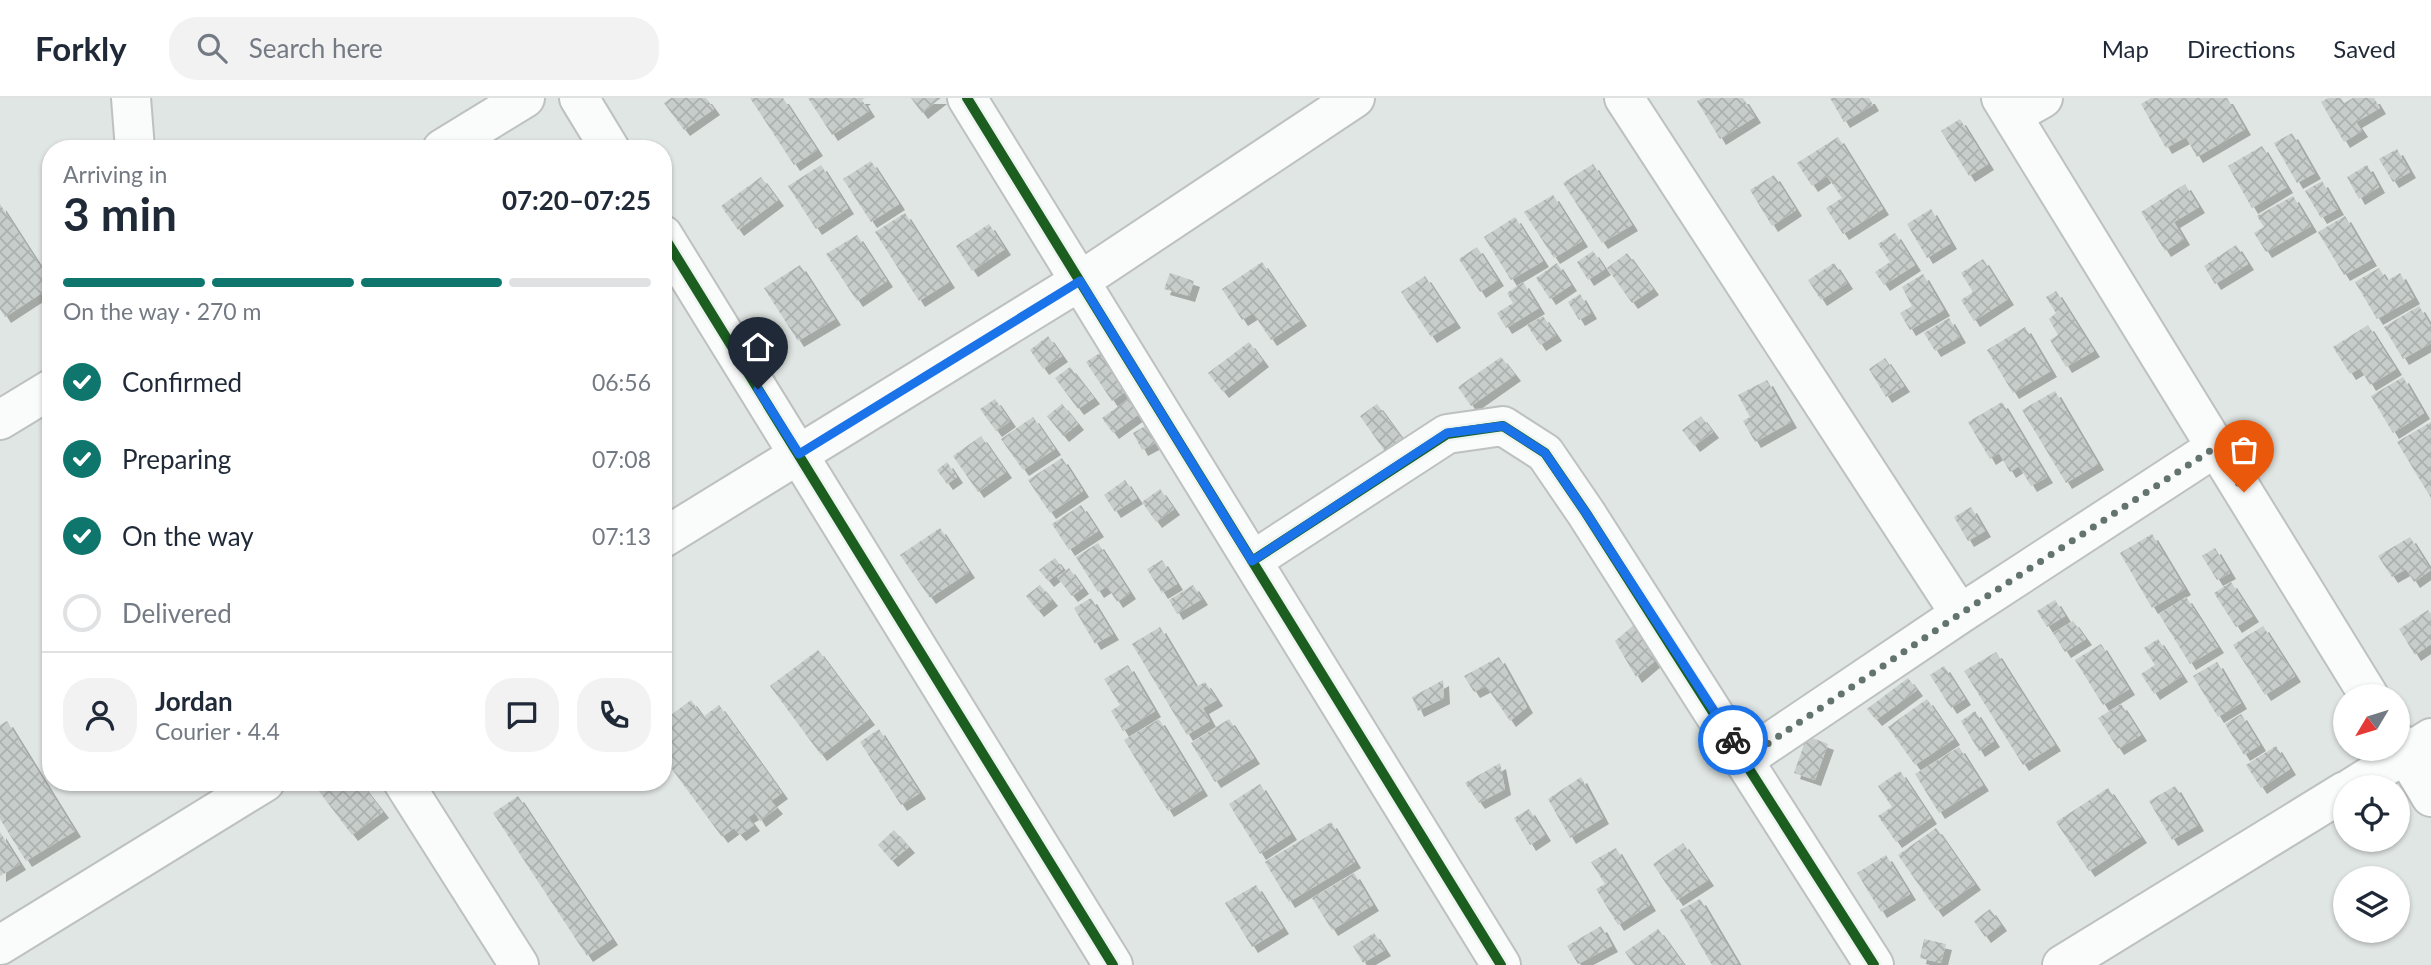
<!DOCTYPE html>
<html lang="en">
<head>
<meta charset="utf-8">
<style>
  body { margin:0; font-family:Lato,sans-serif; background:#f2f2f3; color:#1f2937; height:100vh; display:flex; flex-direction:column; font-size:26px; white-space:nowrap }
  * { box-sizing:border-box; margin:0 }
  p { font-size:23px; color:#747a83 }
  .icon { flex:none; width:38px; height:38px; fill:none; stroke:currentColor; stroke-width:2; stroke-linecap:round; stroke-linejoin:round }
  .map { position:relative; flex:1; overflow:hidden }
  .drawer { position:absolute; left:42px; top:42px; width:630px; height:651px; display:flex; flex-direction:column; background:#fff; border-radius:28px; box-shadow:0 2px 5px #0004 }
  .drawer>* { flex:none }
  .needle { width:46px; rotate:232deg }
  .tools { position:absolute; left:2333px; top:586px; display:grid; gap:14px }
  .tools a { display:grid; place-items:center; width:77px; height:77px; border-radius:50%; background:#fff; box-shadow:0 2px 5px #0004; font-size:35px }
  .pin { position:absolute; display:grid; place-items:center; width:60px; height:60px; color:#fff; margin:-72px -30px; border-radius:50% 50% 50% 0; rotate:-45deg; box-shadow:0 0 7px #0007 }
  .pin .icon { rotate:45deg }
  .courier { position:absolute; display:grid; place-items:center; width:70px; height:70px; margin:-35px; border:5px solid #1a73e8; border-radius:50%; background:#fff; color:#222; box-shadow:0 2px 9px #0007 }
  .headline em { font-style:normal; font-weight:700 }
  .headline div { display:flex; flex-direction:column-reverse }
  .headline { display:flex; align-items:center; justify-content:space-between; height:119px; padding:0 21px }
  h1 { font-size:46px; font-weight:700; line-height:52px }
  .bar { display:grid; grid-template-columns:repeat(4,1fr); gap:10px 7px; align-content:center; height:84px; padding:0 21px }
  .bar i { height:9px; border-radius:5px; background:#e0e1e3 }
  .bar .current { background:#0f766e }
  .bar p { grid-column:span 4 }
  .line { display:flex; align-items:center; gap:18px; padding:0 21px; border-top:2px solid #e0e1e3 }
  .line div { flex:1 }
  .round { display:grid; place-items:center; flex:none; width:74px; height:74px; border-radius:28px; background:#f2f2f3 }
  ol { padding:0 21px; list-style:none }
  li { display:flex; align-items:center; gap:21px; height:77px }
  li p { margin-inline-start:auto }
  li .icon { padding:7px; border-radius:50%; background:#0f766e; color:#fff; stroke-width:4 }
  li:last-child { color:#747a83 }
  li i { width:38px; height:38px; border:4px solid #e0e1e3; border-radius:50% }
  header { display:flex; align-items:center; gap:42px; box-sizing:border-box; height:98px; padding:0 35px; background:#fff; border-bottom:2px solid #e0e1e3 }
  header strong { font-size:33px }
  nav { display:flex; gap:38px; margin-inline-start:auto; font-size:24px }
  .search { width:490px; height:63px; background:#f2f2f3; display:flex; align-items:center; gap:18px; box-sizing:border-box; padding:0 24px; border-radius:28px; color:#747a83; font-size:26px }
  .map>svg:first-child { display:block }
  .building { fill:url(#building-cross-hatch); filter:url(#shadow) }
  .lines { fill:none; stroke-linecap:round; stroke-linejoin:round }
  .minor-casing { stroke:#bdc2c0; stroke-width:42 }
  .minor { stroke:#fafbfb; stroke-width:38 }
  .cycleway-casing { stroke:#eef5f1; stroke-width:15 }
  .cycleway { stroke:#1b5e20; stroke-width:10 }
  .done { stroke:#63746f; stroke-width:7; stroke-dasharray:0 12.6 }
  .route { stroke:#1a73e8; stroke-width:9 }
</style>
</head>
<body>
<header>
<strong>Forkly</strong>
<div class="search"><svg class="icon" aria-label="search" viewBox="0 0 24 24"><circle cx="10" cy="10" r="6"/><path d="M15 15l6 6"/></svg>Search here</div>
<nav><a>Map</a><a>Directions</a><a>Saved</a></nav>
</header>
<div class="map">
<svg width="2431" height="867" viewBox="0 0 2431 867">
  <defs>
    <pattern id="building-cross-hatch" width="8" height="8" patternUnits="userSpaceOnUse" patternTransform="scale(1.75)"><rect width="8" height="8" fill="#c7cdca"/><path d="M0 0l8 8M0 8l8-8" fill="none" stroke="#abb1ae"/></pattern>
    <filter id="shadow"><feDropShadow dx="6" dy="6" stdDeviation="0" flood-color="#0004"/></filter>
  </defs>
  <rect width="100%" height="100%" fill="#e0e6e3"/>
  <path class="building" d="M671,0h35l8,11 -30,21 -20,-27z
    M750,0h33l34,52 -23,15z
    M808,0h57l-3,2 7,11 -37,24z
    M911,0h30l-19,15z
    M1703,0h40l12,19 -35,22 -23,-38z
    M1830,0h39l4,7 -29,17z
    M2151,0h76l18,31 -48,28 -11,-20 -20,11 -25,-44z
    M2328,0h13l3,5 9,-5h21l6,10 -24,14 6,9 -18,11 -23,-40z
    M1960,21l28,45 -19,12 -28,-45z
    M2292,35l23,40 -18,10 -23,-40z
    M1838,39l45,72 -40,25 -17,-26 16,-10 -15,-22 -15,10 -15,-23z
    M2262,48l25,41 -35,21 -24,-42z
    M2397,51l13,23 -17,10 -14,-23z
    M871,63l28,43 -28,18 -28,-43z
    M1593,66l39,61 -30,18 -39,-60z
    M821,67l27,43 -32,21 -28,-43z
    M2367,67l12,22 -20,12 -12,-22z
    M1774,77l22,35 -24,16 -22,-36z
    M761,79l17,23 -40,30 -17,-24z
    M2322,83l16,28 -17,9 -16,-27z
    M2185,86l14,23 -25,15 10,17 -19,12 -24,-39z
    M1553,97l29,46 -28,17 -30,-46z
    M2293,98l18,30 -45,26 -12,-19 10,-6 -7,-11z
    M0,106l51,79v4l-46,30 -5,-8z
    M1931,111l20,34 -24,15 -20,-34z
    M905,115l44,69 -30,19 -44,-69z
    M2345,118l26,44 -27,15 -26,-43z
    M1515,119l28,44 -32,19 -27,-43z
    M989,126l16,25 -33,22 -16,-25z
    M1895,135l20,32 -31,20 -9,-13 15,-10 -12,-18z
    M857,137l30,46 -30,20 -31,-47z
    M2236,147l12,19 -33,20 -11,-18z
    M1477,149l21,33 -18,12 -21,-33z
    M1593,153l12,18 -17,11 -11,-18z
    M1627,155l26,36 -21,14 -25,-35z
    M1983,161l25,40 -34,22 -13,-21 12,-8 -12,-19z
    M1262,164l39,58 -30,20 -18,-27 -11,7 -20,-31z
    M1557,165l14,22 -21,14 -14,-21z
    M1834,165l13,20 -26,17 -13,-20z
    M800,167l35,54 -37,22 -34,-53z
    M2379,170l8,13 13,-8 14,25 -37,21 -22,-37z
    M1170,175l24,8 -5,15 -25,-7z
    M1923,176l21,36 -34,20 -10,-17 12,-7 -10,-19z
    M1425,178l30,46 -24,15 -30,-45z
    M1523,184l16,26 -33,20 -9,-15 16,-10 -6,-10z
    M2056,193l38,60 -28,16 -16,-27 8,-5 -9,-16 7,-6 -10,-16z
    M1580,196l11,19 -12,7 -11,-18z
    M2419,208l12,20v17l-28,16 -19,-32z
    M1543,218l13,19 -16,10 -13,-20z
    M1949,220l11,19 -25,14 -11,-18z
    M2368,227l28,44 -26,16 -10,-17 -10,6 -17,-27z
    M2025,229l26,44 -38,22 -26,-43z
    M1048,238l14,20 -19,13 -13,-19z
    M1249,244l14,19 -40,31 -15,-19z
    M1103,253l26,38 -17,12 -26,-39z
    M1501,259l14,18 -44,31 -13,-19z
    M1885,260l19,28 -18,11 -17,-28z
    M1070,269l24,31 -16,11 -23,-31z
    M2403,279l21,36 -31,20 -22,-37z
    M1767,282l24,42 -36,20 -12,-21 7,-4 -12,-22z
    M2055,293l43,73 -32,19 -44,-73z
    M1131,299l11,15 -29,21 -11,-15z
    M995,301l15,22 -14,10 -16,-22z
    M2002,304l45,75 -16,9 -12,-20 -9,6 -11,-19 -9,6 -22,-37z
    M1062,306l16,20 -15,12 -16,-20z
    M1377,306l29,40 -17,13 -29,-41z
    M1701,318l12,16 -19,14 -12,-16z
    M1033,319l22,32 -32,21 -22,-31z
    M2431,324v76l-34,-56z
    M1147,327l10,17 -15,8 -9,-17z
    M981,338l25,36 -28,20 -25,-36z
    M1062,360l21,33 -33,22 -22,-33z
    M947,364l10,15 -10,7 -10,-14z
    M1125,382l12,18 -22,14 -11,-17z
    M1160,391l14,20 -18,13 -14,-20z
    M1081,407l17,26 -29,19 -17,-26z
    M1971,409l14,24 -17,10 -14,-24z
    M940,430l29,44 -39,26 -30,-43z
    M2152,436l33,55 -33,19 -32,-55z
    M2410,439l21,33 -17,12 -8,-13 -14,8 -14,-21z
    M1098,445l32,50 -13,9 -10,-16 -9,6 -22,-35z
    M2215,450l15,25 -13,7 -15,-24z
    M1055,460l8,11 -15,12 -9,-11z
    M1162,462l15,24 -15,9 -15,-24z
    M1069,470l14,20 -11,8 -15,-19z
    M2231,484l22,34 -17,11 -22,-34z
    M1040,487l12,15 -14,11 -12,-15z
    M1193,487l9,14 -25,15 -8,-14z
    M2186,499l32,50 -28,17 -31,-50z
    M1091,500l22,36 -18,10 -21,-36z
    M2055,502l10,16 -18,11 -10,-16z
    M2428,512l3,4v30l-16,11 -16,-26z
    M2073,523l13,18 -21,13 -12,-19z
    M1635,526l21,36 -20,17 -21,-36z
    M2263,528l32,50 -30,19 -32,-50z
    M1160,529l36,60 9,-5 12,18 -14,8 7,13 -23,14 -55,-91z
    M2158,541l24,37 -28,18 -13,-20 14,-9 -11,-17z
    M2101,546l28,45 -26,16 -28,-45z
    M818,552l51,69 -48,36 -51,-69z
    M1996,554l59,93 -32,20 -59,-94z
    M1499,559l28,50 -17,14 -24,-35 -12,6 -10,-16z
    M2217,564l24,41 -23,14 -25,-41z
    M1128,567l27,46 -32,20 -12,-20 9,-6 -16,-26z
    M1944,568l21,33 -14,9 -21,-33z
    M1908,580l9,12 -41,30 -9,-11z
    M1443,582l1,18 -26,13 -6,-14z
    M1927,601l27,40 -39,26 -27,-38z
    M691,602l12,17 16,-12 63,88 -11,8 6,7 -17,13 -5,-8 -7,4 6,8 -14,10 -6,-7 -12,9 -59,-80v-14l9,-7 -9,-15z
    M2121,606l20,31 -23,14 -20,-31z
    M1975,613l19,30 -15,10 -18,-30z
    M2241,616l19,31 -16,10 -19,-31z
    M1159,621l43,71 -34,21 -44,-71z
    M1229,621l25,39 -39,24 -24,-39z
    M7,623l68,110 -49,30 -26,-42v-94z
    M879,631l41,64 -19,12 -41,-63z
    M1807,638l21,8 -13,36 -21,-7z
    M2276,648l14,23 -29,19 -15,-23z
    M1959,649l24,38 -44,28 -24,-39z
    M1500,665l5,26 -26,14 -14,-20z
    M1900,673l31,47 -35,24 -18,-26 14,-9 -14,-21z
    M1581,679l22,41 -33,20 -22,-39z
    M312,684h48l23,30 -31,23z
    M1260,686l31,50 -31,20 -31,-50z
    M2175,688l23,39 -26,15 -23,-39z
    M2108,690l33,49 -52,34 -33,-49z
    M518,698l94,143 -25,17 -94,-143z
    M1529,711l16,26 -15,10 -16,-27z
    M1331,724l24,40 -66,40 -24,-40z
    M1936,730l39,56 -38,27 -39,-56z
    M894,732l15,17 -17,14 -14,-16z
    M0,734l20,32 -20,12z
    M1683,745l25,37 -31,20 -24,-36z
    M1616,750l34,57 -32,20 -22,-36 9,-5 -14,-22z
    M1886,757l24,39 -29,18 -24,-39z
    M1354,775l19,32 -41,25 -20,-32z
    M1256,787l27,43 -31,19 -27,-44z
    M1700,801l39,66h-27l-32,-55z
    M1990,811l11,16 -16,12 -11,-16z
    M1601,828l11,20 -34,18 -11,-18z
    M1658,831l26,36h-50l-9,-13z
    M1374,835l11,17 -22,13 -10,-17z
    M1924,841l22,5 -5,19 -21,-5z"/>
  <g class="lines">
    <g class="minor-casing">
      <path id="minor" d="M131,0l4,51
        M579,0l31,51
        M967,0l534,867
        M1624,0l336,516
        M2001,0l368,598
        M2012,18l31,-18
        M442,51l83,-51
        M663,137l450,730
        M0,322l51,-31
        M663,440l417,-257 275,-183
        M1252,463l195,-127 56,-8 42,27 41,60 288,452
        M2398,644l33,55
        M1745,661l215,-145 256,-167
        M403,684l116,183
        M2351,690l80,-50
        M0,847l265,-163
        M2062,867l283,-174"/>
    </g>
    <use href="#minor" class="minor"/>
    <g class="cycleway-casing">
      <path id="cycleway" d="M967,0l534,867
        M663,137l450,730
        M1252,463l195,-127 56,-8 42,27 41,60 288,452"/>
    </g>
    <use href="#cycleway" class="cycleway"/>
  </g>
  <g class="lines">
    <path class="done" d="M1733,642l12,19 215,-145 256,-167 28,45"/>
    <path class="route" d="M758,291l41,65 281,-173 172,280 195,-128 56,-7 42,27 41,60 147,227"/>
  </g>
</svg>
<div class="tools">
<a><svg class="needle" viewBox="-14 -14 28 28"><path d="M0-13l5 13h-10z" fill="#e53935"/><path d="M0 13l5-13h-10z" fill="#747a83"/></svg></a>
<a><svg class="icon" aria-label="locate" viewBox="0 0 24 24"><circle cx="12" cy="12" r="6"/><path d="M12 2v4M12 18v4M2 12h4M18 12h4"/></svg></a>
<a><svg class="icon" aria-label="layers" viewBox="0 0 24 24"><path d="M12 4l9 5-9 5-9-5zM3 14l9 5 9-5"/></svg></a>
</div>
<div class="pin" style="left:2244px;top:394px;background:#ea580c"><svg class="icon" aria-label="bag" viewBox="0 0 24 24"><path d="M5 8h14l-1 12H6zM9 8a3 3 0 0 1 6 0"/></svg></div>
<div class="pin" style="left:758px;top:291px;background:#1f2937"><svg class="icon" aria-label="home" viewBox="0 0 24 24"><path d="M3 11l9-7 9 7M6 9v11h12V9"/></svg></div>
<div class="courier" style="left:1733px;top:642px"><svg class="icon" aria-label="bike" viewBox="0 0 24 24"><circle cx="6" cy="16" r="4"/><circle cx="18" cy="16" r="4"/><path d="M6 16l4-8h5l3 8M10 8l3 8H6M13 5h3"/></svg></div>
<section class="drawer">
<div class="headline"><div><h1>3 min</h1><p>Arriving in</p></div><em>07:20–07:25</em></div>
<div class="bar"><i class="current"></i><i class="current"></i><i class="current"></i><i></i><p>On the way · 270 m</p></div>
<ol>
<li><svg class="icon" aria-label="check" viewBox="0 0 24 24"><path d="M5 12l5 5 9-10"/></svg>Confirmed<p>06:56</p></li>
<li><svg class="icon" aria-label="check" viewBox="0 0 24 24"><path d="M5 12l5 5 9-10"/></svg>Preparing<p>07:08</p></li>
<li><svg class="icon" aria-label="check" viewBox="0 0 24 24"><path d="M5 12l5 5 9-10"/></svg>On the way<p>07:13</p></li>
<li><i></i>Delivered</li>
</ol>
<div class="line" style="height:126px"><a class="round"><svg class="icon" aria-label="person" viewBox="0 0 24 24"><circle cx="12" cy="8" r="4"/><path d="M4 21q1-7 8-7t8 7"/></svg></a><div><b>Jordan</b><p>Courier · 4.4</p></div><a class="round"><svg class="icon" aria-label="chat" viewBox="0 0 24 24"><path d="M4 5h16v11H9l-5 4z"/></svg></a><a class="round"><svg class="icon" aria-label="phone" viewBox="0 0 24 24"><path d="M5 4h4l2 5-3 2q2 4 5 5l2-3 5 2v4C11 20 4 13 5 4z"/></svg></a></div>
</section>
</div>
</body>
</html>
